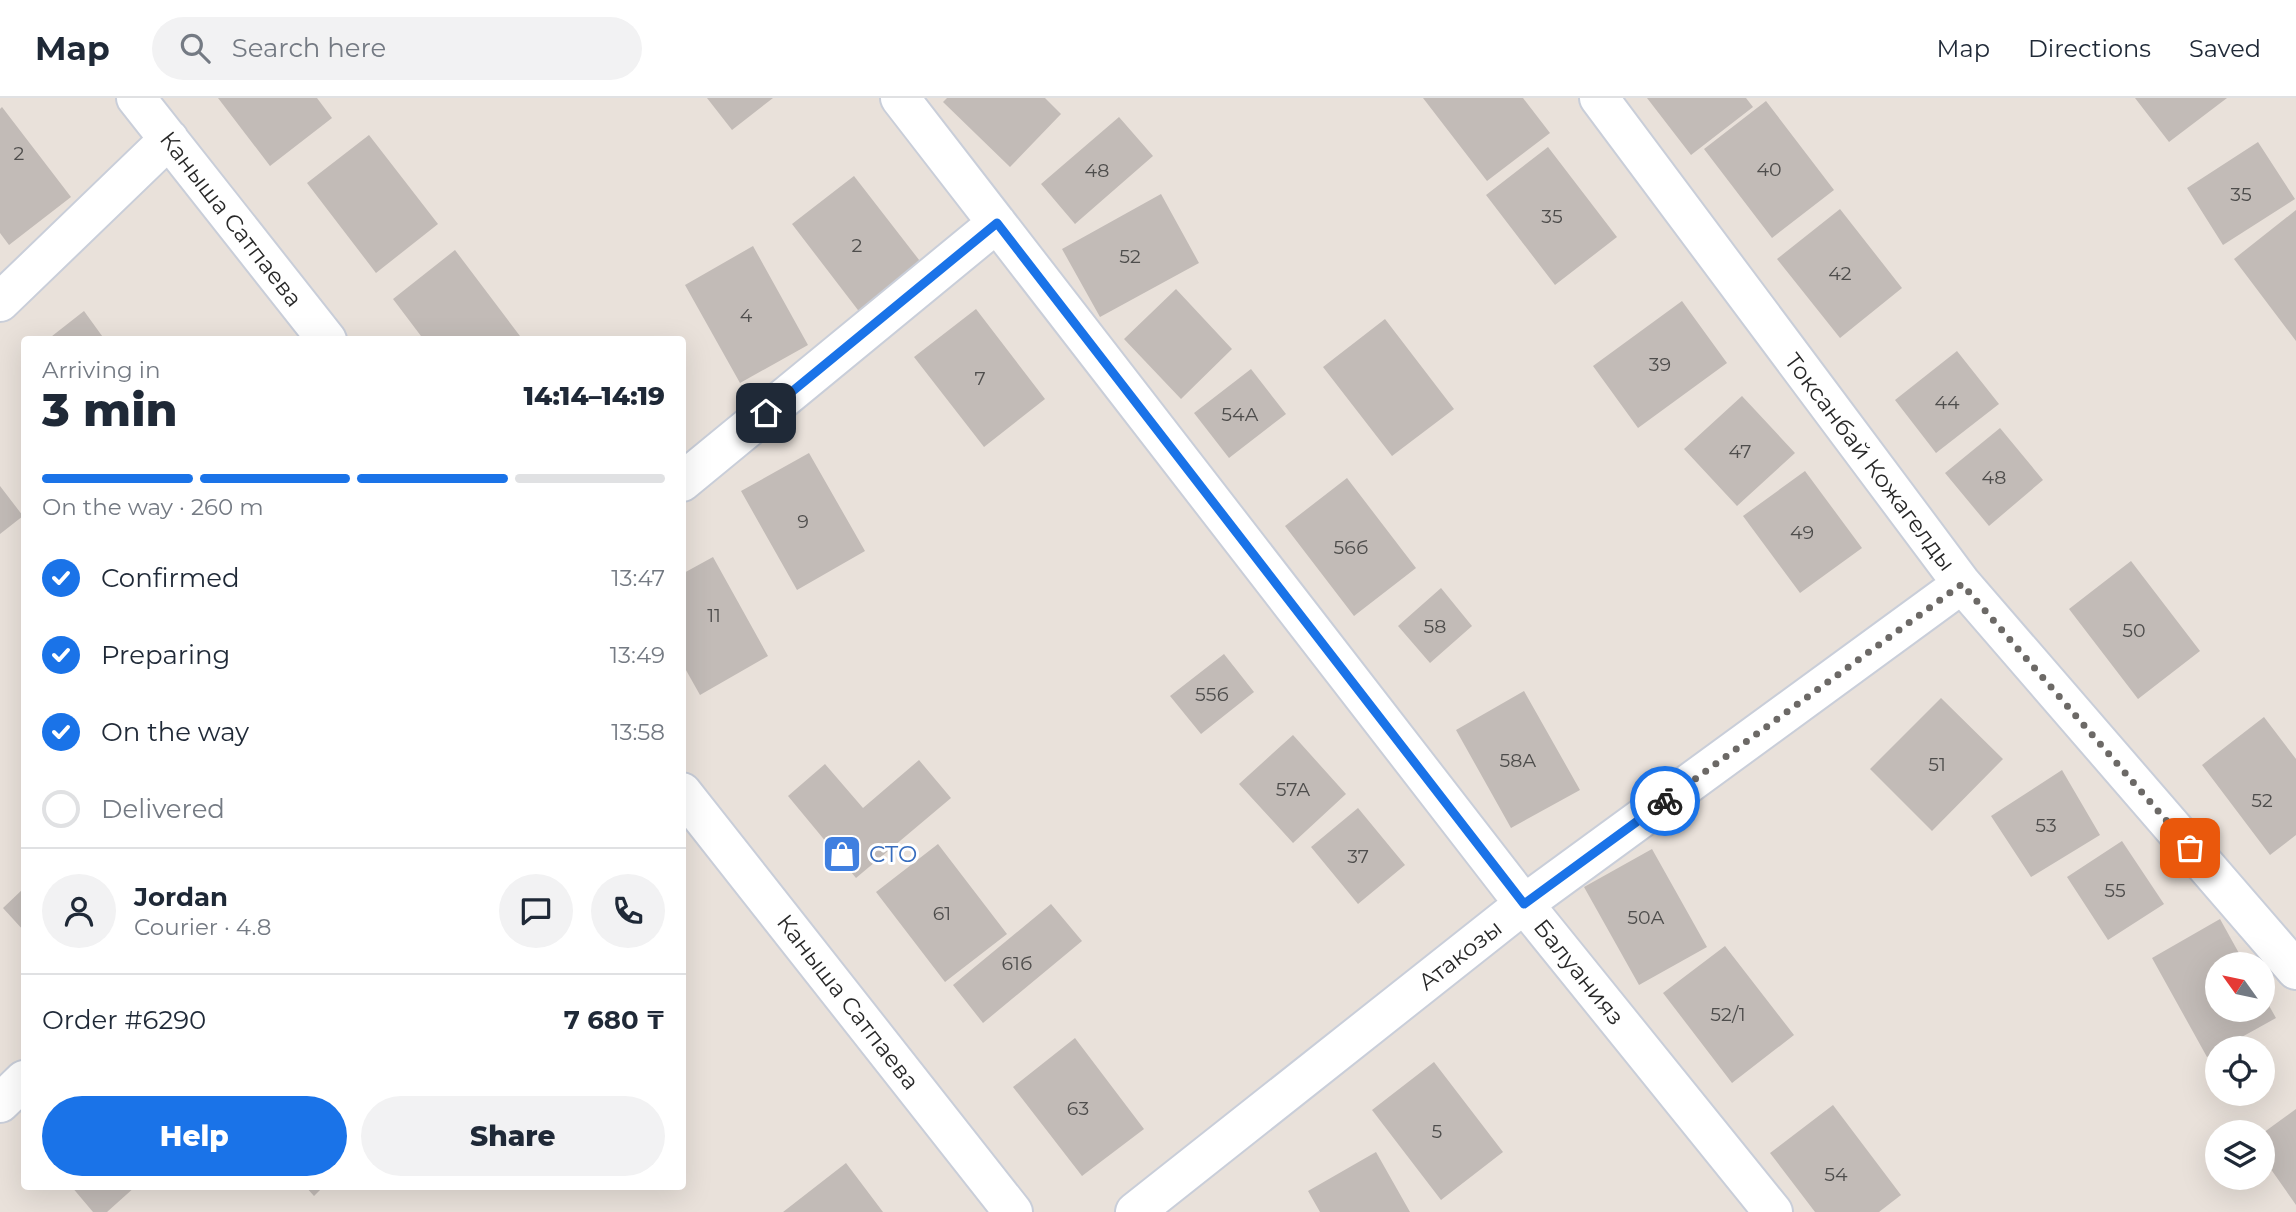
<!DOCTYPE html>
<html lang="en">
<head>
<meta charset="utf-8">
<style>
  body { margin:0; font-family:Montserrat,sans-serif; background:#f2f2f3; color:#1f2937; height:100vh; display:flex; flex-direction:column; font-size:26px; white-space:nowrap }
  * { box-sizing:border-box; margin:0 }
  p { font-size:23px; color:#747a83 }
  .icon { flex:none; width:38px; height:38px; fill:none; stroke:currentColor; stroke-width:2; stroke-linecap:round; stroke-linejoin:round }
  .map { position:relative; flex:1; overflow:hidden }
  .drawer { position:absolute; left:21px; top:238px; width:665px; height:854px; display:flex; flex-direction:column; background:#fff; border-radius:7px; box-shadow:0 7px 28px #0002 }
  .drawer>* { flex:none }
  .needle { width:46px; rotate:303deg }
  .controls { position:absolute; left:2205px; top:854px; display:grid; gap:14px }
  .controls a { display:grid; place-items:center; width:70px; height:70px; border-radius:50%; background:#fff; box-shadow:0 7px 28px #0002; font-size:35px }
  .pin { position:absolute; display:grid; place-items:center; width:60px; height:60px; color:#fff; margin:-30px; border-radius:14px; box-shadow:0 4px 10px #0006 }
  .courier { position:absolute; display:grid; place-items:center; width:70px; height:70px; margin:-35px; border:5px solid #1a73e8; border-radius:50%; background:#fff; color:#222; box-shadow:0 2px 9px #0007 }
  .summary em { font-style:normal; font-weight:800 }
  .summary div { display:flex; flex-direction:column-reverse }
  .summary { display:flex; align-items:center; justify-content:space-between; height:119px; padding:0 21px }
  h1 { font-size:46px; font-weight:800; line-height:52px }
  .bar { display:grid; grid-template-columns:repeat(4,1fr); gap:10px 7px; align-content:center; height:84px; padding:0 21px }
  .bar i { height:9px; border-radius:5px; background:#e0e1e3 }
  .bar .current { background:#1a73e8 }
  .bar p { grid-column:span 4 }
  .line { display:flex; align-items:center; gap:18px; padding:0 21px; border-top:2px solid #e0e1e3 }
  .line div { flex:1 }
  .round { display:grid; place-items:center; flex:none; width:74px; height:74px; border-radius:37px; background:#f2f2f3 }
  ol { padding:0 21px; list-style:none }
  li { display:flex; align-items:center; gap:21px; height:77px }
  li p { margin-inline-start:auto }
  li .icon { padding:7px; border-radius:50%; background:#1a73e8; color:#fff; stroke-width:4 }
  li:last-child { color:#747a83 }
  li i { width:38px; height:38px; border:4px solid #e0e1e3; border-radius:50% }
  .primary-button { display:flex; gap:14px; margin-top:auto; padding:14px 21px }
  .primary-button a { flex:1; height:80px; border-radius:42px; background:#1a73e8; color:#fff; font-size:28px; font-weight:800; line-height:80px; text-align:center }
  .primary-button a+a { background:#f2f2f3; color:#1f2937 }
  header { display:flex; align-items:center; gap:42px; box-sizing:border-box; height:98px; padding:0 35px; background:#fff; border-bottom:2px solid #e0e1e3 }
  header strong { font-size:33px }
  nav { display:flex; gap:38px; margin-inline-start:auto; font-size:24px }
  .search { width:490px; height:63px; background:#f2f2f3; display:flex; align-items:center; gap:18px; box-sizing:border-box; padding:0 24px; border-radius:38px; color:#747a83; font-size:26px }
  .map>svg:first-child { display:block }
  .building { fill:#c2bbb7 }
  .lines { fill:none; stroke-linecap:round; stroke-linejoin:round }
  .minor-casing { stroke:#c9ced9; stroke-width:42 }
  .minor { stroke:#fff; stroke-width:38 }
  .done { stroke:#6c6966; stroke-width:7; stroke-dasharray:0 12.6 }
  .route { stroke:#1a73e8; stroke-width:9 }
  .labels { text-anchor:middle; stroke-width:6; stroke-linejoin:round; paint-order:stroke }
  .number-label { font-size:19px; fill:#4e4d4c }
  .street-label { font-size:23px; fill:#282828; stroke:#fff }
  .shop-label { font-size:23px; fill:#366cbe; stroke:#fff; text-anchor:start }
</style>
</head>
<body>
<header>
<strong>Map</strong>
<div class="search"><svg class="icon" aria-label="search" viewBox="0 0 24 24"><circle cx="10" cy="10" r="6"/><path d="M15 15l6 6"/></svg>Search here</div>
<nav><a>Map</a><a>Directions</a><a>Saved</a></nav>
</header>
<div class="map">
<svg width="2296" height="1114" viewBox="0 0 2296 1114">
  <rect width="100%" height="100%" fill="#e9e1da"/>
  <path class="building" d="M218,0h99l15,20 -62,48z
    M707,0h66l-41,32z
    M947,0h98l16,16 -51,53 -67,-65z
    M1423,0h100l27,35 -63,48z
    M1647,0h99l7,9 -62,48z
    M2135,0h92l-58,44z
    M1766,3l68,89 -62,48 -68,-89z
    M2,9l69,90 -62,48 -9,-12v-124z
    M1119,19l34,39 -78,68 -34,-40z
    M369,37l69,89 -62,49 -69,-90z
    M2258,44l37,57 -72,46 -36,-57z
    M1548,49l69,90 -62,48 -69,-90z
    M854,78l69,89 -62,49 -69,-90z
    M1161,96l38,69 -99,54 -38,-68z
    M1840,111l62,79 -62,50 -63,-79z
    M2296,112v131l-62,-82z
    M753,148l55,99 -68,38 -55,-98z
    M455,152l68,90h-99l-31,-41z
    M1176,191l56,60 -51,50 -57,-60z
    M1682,203l45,62 -89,65 -45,-62z
    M976,211l69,90 -61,48 -70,-90z
    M84,213l21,29h-58z
    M1385,221l69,90 -62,47 -69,-89z
    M1957,253l42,53 -63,49 -41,-53z
    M1251,271l35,45 -57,44 -35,-45z
    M1742,298l53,57 -58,53 -53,-57z
    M2000,330l43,52 -54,46 -44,-53z
    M809,355l56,98 -68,39 -56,-99z
    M1805,373l57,77 -62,45 -57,-77z
    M1347,380l69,90 -62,48 -69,-90z
    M0,388l23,30 -23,18z
    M713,459l55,99 -68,39 -18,-32v-89z
    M2131,463l69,90 -62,48 -69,-90z
    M1441,490l31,38 -42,37 -32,-37z
    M1224,556l30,38 -53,42 -31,-38z
    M1524,593l56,99 -69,38 -55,-98z
    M1941,600l62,61 -71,72 -62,-62z
    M2264,619l32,42v76l-26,20 -68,-90z
    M1293,637l53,59 -53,49 -54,-59z
    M919,662l32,38 -95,80 -68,-82 37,-32 38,44z
    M2062,672l38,65 -69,42 -40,-61z
    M1358,710l47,57 -47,39 -47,-57z
    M2122,743l42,63 -56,36 -41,-63z
    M938,746l69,90 -62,48 -69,-90z
    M1652,751l55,98 -68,38 -55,-98z
    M24,790v43l-21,-23z
    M1051,806l31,37 -99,82 -30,-38z
    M2220,821l25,45h-28v46h46v-15l13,23 -54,30h-5v3l-10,6 -55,-99z
    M1725,848l69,89 -62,48 -69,-90z
    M1075,940l69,91 -62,47 -69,-89z
    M1434,964l69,90 -62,48 -69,-90z
    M1833,1007l68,90 -22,17h-64l-45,-59z
    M2296,1011v96l-33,-47v-25z
    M1376,1054l34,60h-90l-12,-21z
    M846,1065l37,49h-100z
    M71,1088h65l-29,26h-14z
    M305,1088h19l-10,10z"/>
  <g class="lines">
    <g class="minor-casing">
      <path id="minor" d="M136,0l191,242
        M900,0l624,806 249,308
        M1599,0l363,486 334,386
        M0,204l169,-163
        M682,384l315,-259
        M682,694l331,420
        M0,1005l24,-23
        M1135,1114l389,-308 438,-320"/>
    </g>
    <use href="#minor" class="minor"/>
  </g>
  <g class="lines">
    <path class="done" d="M1665,703l297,-217 228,264"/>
    <path class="route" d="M766,315l231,-190 527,681 141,-103"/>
  </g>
  <defs>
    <g id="shop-square" transform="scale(2.0125)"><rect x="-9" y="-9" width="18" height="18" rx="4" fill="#3f7fe0" stroke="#fff"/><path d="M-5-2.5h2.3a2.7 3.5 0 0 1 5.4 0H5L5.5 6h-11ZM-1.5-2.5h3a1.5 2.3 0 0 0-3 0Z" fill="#fff"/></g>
  </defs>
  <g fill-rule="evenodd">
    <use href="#shop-square" x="842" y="756"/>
  </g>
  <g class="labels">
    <g class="number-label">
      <text x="19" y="62">2</text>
      <text x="1769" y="78">40</text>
      <text x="1097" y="79">48</text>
      <text x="2241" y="103">35</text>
      <text x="1552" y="125">35</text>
      <text x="857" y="154">2</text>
      <text x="1130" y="165">52</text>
      <text x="1840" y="182">42</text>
      <text x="746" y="224">4</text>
      <text x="1660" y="273">39</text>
      <text x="980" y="287">7</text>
      <text x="1947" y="311">44</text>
      <text x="1240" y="323">54А</text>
      <text x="1740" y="360">47</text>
      <text x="1994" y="386">48</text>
      <text x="803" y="430">9</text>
      <text x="1802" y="441">49</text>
      <text x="1351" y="456">56б</text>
      <text x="714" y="524">11</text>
      <text x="1435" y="535">58</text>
      <text x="2134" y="539">50</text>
      <text x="1212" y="603">55б</text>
      <text x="1518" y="669">58А</text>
      <text x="1937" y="673">51</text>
      <text x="1293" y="698">57А</text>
      <text x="2262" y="709">52</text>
      <text x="2046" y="734">53</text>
      <text x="1358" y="765">37</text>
      <text x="2115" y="799">55</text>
      <text x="942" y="822">61</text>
      <text x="1646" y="826">50А</text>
      <text x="1017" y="872">61б</text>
      <text x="1728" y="923">52/1</text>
      <text x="1078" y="1017">63</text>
      <text x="1437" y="1040">5</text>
      <text x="1836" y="1083">54</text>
    </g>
    <g class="street-label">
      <text transform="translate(231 121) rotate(52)" y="8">Каныша Сатпаева</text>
      <text transform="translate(1870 364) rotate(53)" y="8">Токсанбай Кожагелды</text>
      <text transform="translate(1460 857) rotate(-38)" y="8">Атакозы</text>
      <text transform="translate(1579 874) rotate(51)" y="8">Балуанияз</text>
      <text transform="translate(848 904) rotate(52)" y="8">Каныша Сатпаева</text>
    </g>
    <g class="shop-label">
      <text x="869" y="764">CTO</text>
    </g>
  </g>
</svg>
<div class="controls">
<a><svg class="needle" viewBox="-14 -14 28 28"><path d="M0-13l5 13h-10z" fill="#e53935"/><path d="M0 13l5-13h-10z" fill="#747a83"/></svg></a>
<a><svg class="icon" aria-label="locate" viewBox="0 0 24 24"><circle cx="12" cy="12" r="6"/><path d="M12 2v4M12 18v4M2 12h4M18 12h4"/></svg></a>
<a><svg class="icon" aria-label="layers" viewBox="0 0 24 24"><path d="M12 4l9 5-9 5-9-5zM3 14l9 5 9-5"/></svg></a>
</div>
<div class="pin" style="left:2190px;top:750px;background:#ea580c"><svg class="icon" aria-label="bag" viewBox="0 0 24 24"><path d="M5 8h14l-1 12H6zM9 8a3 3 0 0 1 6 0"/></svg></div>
<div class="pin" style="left:766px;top:315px;background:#1f2937"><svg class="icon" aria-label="home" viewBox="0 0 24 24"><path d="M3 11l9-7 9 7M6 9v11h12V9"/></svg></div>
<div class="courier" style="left:1665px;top:703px"><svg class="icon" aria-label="bike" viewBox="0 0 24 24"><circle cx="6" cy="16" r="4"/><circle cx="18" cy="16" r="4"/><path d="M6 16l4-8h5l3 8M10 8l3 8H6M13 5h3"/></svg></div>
<section class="drawer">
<div class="summary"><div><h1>3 min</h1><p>Arriving in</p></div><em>14:14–14:19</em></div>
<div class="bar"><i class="current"></i><i class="current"></i><i class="current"></i><i></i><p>On the way · 260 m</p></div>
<ol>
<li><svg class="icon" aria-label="check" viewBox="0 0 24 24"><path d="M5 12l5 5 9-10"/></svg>Confirmed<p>13:47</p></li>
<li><svg class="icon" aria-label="check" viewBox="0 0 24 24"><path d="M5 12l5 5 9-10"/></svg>Preparing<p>13:49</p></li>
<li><svg class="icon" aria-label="check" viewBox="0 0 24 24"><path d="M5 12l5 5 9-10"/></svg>On the way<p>13:58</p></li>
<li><i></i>Delivered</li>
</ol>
<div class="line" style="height:126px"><a class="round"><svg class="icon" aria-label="person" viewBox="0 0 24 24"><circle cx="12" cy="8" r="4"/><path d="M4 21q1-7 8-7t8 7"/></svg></a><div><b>Jordan</b><p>Courier · 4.8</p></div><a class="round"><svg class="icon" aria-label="chat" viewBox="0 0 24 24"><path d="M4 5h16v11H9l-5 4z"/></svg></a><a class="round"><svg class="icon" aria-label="phone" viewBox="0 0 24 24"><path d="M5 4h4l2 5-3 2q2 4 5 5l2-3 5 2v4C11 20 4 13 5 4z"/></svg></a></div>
<div class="line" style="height:91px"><div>Order #6290</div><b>7 680 ₸</b></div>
<div class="primary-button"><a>Help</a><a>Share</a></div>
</section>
</div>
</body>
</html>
